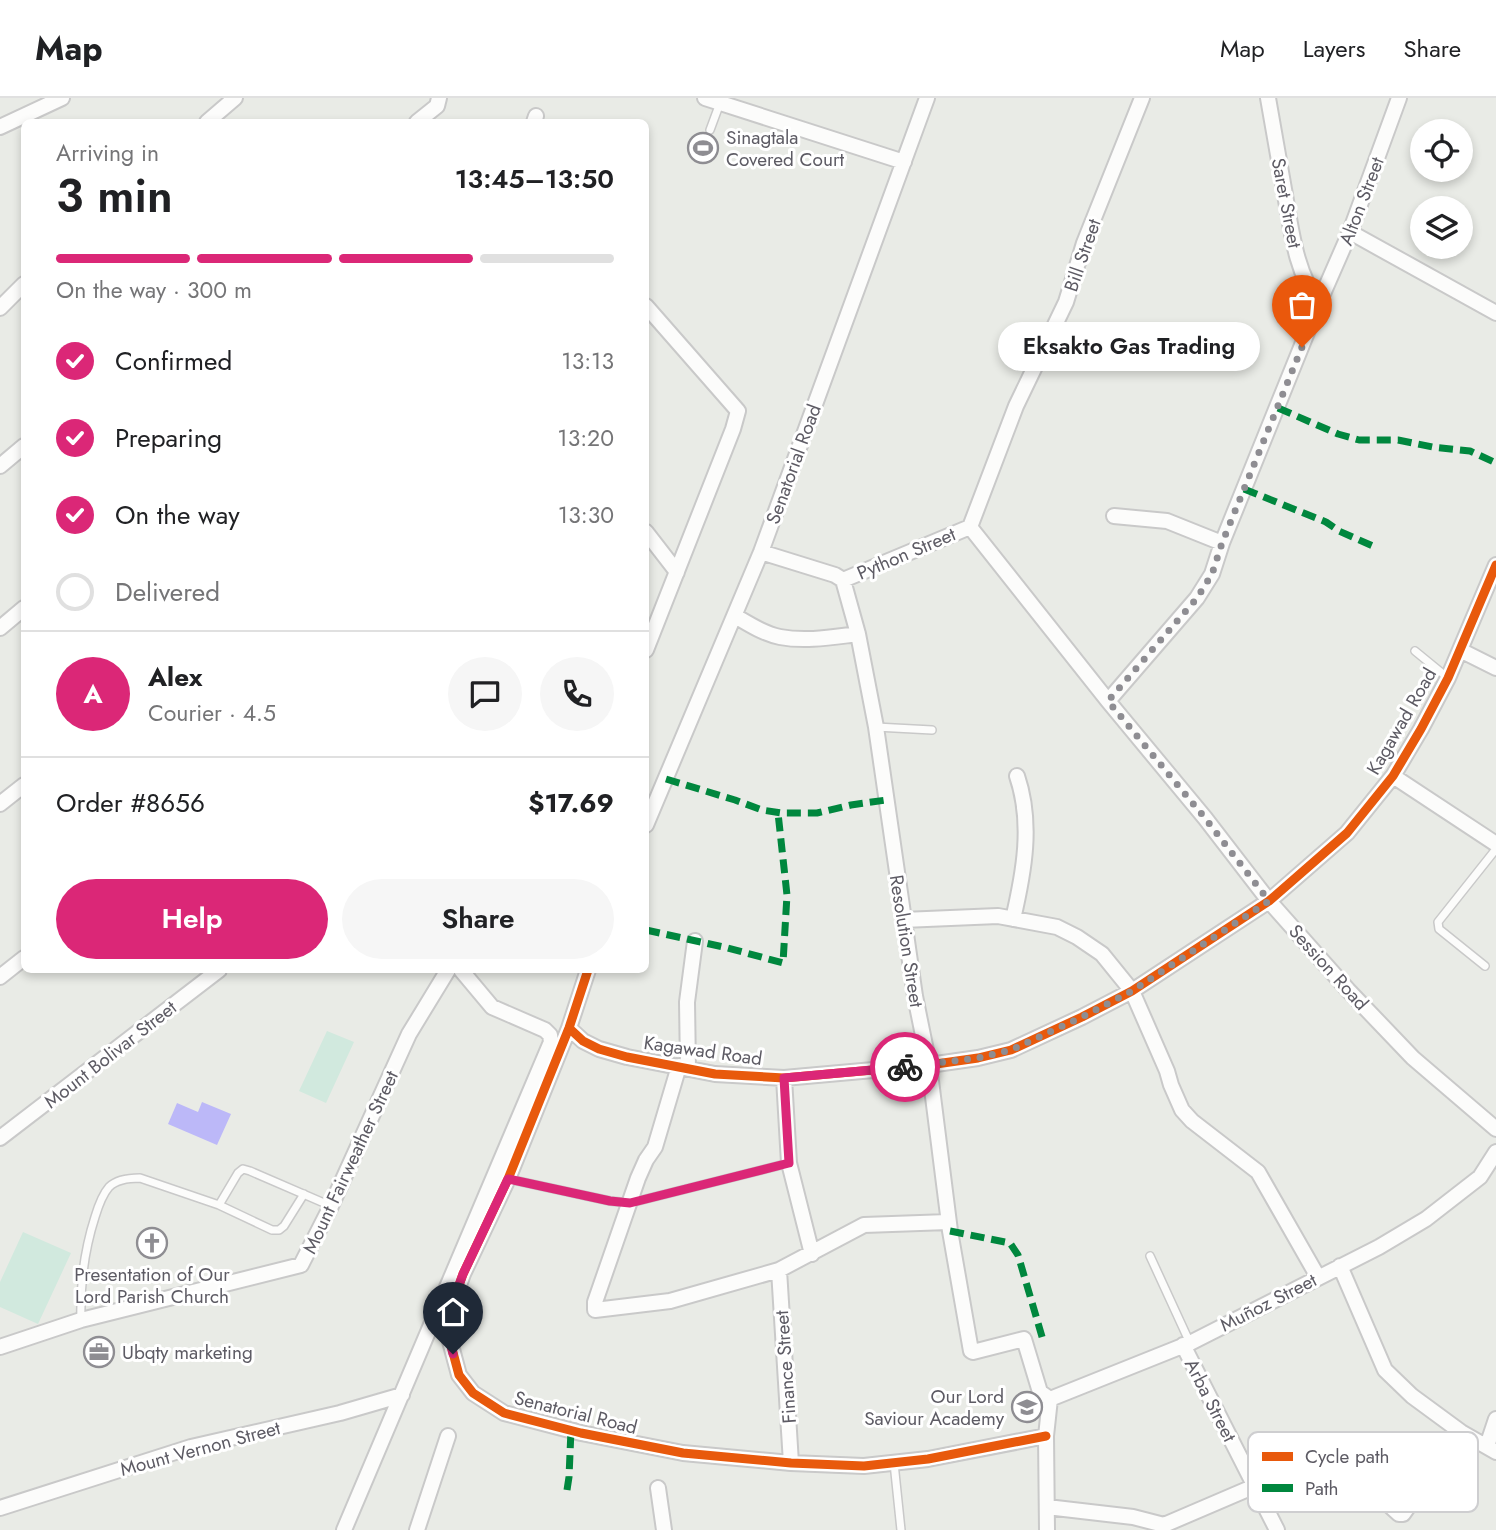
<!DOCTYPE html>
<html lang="en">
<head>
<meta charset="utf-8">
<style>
  body { margin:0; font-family:Jost,sans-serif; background:#f6f6f6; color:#202124; height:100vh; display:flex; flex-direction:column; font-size:26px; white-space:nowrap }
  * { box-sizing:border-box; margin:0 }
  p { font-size:23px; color:#757577 }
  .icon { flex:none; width:38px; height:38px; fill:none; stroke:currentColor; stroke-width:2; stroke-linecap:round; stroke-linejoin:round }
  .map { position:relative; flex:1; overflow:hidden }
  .details { position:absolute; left:21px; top:21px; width:628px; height:854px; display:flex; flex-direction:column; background:#fff; border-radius:10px; box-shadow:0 4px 10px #0003 }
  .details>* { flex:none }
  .tools { position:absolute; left:1410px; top:21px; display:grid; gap:14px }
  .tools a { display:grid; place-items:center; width:63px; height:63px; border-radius:50%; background:#fff; box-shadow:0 4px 10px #0003; font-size:35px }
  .pin { position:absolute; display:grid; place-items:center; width:60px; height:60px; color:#fff; margin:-72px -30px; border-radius:50% 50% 50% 0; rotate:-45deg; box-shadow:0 0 7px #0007 }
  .pin .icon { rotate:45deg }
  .courier { position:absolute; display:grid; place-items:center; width:70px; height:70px; margin:-35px; border:5px solid #db2777; border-radius:50%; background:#fff; color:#222; box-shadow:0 2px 9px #0007 }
  .bubble { position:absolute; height:49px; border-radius:24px; background:#fff; box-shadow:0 4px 10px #0003; font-size:23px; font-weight:600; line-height:49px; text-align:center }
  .summary em { font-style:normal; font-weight:600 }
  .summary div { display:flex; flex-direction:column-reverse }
  .summary { display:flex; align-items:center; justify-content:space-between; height:119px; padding:0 35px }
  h1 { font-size:46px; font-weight:600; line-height:52px }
  .bar { display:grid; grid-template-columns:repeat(4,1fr); gap:10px 7px; align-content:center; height:84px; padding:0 35px }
  .bar i { height:9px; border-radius:5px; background:#e0e0e0 }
  .bar .selected { background:#db2777 }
  .bar p { grid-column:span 4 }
  .line { display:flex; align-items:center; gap:18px; padding:0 35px; border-top:2px solid #e0e0e0 }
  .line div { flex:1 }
  .round { display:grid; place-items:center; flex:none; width:74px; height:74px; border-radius:37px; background:#f6f6f6 }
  ol { padding:0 35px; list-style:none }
  li { display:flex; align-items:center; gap:21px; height:77px }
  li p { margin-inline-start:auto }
  li .icon { padding:7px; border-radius:50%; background:#db2777; color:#fff; stroke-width:4 }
  li:last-child { color:#757577 }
  li i { width:38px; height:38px; border:4px solid #e0e0e0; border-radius:50% }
  .cta { display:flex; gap:14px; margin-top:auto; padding:14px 35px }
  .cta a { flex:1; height:80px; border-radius:42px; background:#db2777; color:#fff; font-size:28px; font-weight:600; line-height:80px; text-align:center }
  .cta a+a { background:#f6f6f6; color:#202124 }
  header { display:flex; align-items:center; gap:42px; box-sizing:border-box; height:98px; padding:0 35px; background:#fff; border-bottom:2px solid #e0e0e0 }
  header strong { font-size:33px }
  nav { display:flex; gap:38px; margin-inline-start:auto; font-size:24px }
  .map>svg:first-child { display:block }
  .green { fill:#d1e9de }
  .water { fill:#bcb8f8 }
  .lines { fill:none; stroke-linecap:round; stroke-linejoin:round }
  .service-casing { stroke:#c9c9c9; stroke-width:10 }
  .minor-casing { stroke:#c9c9c9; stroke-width:18 }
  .service { stroke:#fcfcfb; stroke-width:7 }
  .minor { stroke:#fcfcfb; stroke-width:14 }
  .quiet { stroke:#00873e; stroke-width:7; stroke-dasharray:14 7; stroke-linecap:butt }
  .cycleway-casing { stroke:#fff; stroke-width:13 }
  .cycleway { stroke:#e8590c; stroke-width:9 }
  .done { stroke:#8e8d92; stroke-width:7; stroke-dasharray:0 12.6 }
  .route { stroke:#db2777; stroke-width:9 }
  .labels { text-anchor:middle; stroke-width:6; stroke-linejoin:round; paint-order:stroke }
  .poi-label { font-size:19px; fill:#5d5b64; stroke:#fff; text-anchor:start }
  .street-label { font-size:19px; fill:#5d5b64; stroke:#fff }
  .key { fill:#fff; stroke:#ceced0; stroke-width:2 }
  .key-label { font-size:19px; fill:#5d5b64 }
</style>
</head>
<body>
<header>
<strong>Map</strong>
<nav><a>Map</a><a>Layers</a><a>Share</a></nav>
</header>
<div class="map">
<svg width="1496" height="1432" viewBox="0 0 1496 1432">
  <rect width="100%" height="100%" fill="#e9ebe6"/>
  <path class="green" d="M327,933l27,11 -28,61 -27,-12z
    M23,1134l48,21 -33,71 -38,-17v-25z"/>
  <path class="water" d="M202,1004l29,12 -14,31 -49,-21 9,-21 21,9z"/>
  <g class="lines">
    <g class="service-casing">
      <path id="service" d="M710,32l10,-27
        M1415,553l33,27
        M876,629l56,3
        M1485,868l-46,-37 -1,-7 58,-73
        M508,1081l102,22 20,2 159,-40
        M304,1096l-20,32 -5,4h-7l-53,-25 19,-32 5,-4 7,2 81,35
        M1150,1158l40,87
        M81,1222c-1,-36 3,-69 14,-103 3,-10 7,-22 14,-30 8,-8 20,-9 31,-9l79,27
        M894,1365l7,67"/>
    </g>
    <g class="minor-casing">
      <path id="minor" d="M705,0l199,64
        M1268,0c5,30 11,61 16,91 7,38 11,83 35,114
        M207,24l28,-24
        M417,24l20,-16 2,-8
        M534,24l2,-6
        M0,29l62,-29
        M1350,134l146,81
        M646,208l92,105 -5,18 -87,221
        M0,210l24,-24
        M0,368l24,-20
        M1114,418l53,5 55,22
        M970,429l138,174 97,117 64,83 79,89 65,68 83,71
        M970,429l46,-121 50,-104 18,-59 58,-145
        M646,434l31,40
        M761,454l74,23 8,5 15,54 18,93 39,269 14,69 21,166 21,120 2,1 51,-13 16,53 10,7
        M843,482l127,-53
        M735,518c14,8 29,18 45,21 26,5 53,0 78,-3
        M0,530l24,-20
        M1460,552l36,18
        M1108,603l89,-103 15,-24 10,-31 97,-240 31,-71 49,-134
        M1393,678l103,68
        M0,706l24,-19
        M646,727l115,-273 166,-454
        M1013,821c11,-47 20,-96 4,-143
        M903,822l95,-4 59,11 20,10 25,17 30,37 35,80 4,14 11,25 10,11 66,51 60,105
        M588,872l-19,58 -61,151 -45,95 -13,36 -2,24 11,41 14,18 31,20 77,20 102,20 108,10 73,3 64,-7 118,-23
        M0,879l24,-19
        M569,930l14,13 16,8 28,8 88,17 69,4 145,-13 49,-7 33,-8 71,-33 50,-26 137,-90 78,-68 46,-57 28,-47 27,-51 48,-113
        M679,968l-24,81 -9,13 -8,18 -43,124v8l75,-9 109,-31 85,-45 84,-3
        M688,970l-1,-66 8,-61
        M784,980l5,85 23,91
        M0,1040l219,-168
        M1340,1168l45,104 27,26 49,36 35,20
        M779,1172l12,193
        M1183,1247l94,185
        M0,1249l81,-27 220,-55 30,-59 78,-172 39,-64
        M1487,1348l9,-27
        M1355,1376l44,40h4l58,-82
        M658,1390l6,42
        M1047,1409l86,10 31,8 91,-39
        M0,1410l191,-61 149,-34 62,-18
        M344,1432l207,-488 -1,-7 -5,-5 -53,-23 -31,-37
        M417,1432l31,-94
        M1047,1432l-1,-94 4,-37 140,-56 189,-96 47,-28 54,-42 16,-25"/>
    </g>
    <use href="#service" class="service"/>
    <use href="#minor" class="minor"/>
    <path class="quiet" d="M1278,310l60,26 21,6h39l35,7 37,4 26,12
      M1244,391l82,33 13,9 36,16
      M666,681l69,21 27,10 20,3h35l34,-8 35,-5
      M646,832l82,18 55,15 4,-68 -9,-82
      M950,1133l60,12 8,12 25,85
      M567,1392l2,-13 2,-47"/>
    <g class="cycleway-casing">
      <path id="cycleway" d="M588,872l-19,58 -61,151 -45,95 -13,36 -2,24 11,41 14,18 31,20 77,20 102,20 108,10 73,3 64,-7 118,-23
        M569,930l14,13 16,8 28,8 88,17 69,4 145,-13 49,-7 33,-8 71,-33 50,-26 137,-90 78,-68 46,-57 28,-47 27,-51 48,-113"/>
    </g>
    <use href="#cycleway" class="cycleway"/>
  </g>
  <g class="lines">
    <path class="done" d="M905,969l73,-9 33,-8 71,-33 50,-26 137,-90 -64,-83 -97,-117 89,-103 15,-24 10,-31 80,-196"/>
    <path class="route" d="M453,1256l-5,-20 2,-24 13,-36 45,-95 102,22 20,2 159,-40 -5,-85 121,-11"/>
  </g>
  <defs>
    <g id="stadium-ring" transform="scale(1.575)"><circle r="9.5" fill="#fff" stroke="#8e8d92" stroke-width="1.5"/><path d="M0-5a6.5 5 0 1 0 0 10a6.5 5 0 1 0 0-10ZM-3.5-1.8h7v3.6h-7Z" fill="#8e8d92"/></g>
    <g id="church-ring" transform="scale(1.575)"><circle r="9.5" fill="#fff" stroke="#8e8d92" stroke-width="1.5"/><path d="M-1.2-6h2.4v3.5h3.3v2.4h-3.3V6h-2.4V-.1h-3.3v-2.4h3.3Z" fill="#8e8d92"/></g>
    <g id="office-ring" transform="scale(1.575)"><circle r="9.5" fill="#fff" stroke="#8e8d92" stroke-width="1.5"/><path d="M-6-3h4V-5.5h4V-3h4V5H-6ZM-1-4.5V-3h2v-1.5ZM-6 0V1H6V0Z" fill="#8e8d92"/></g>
    <g id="school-ring" transform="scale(1.575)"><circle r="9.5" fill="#fff" stroke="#8e8d92" stroke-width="1.5"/><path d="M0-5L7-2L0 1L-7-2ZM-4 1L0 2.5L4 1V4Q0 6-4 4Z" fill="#8e8d92"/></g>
  </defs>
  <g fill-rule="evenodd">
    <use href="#stadium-ring" x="703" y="50"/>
    <use href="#church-ring" x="152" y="1145"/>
    <use href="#office-ring" x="99" y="1254"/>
    <use href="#school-ring" x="1027" y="1309"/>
  </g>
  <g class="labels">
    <g class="poi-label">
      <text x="726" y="46">Sinagtala<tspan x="726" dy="22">Covered Court</tspan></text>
      <text x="152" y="1183" text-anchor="middle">Presentation of Our<tspan x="152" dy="22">Lord Parish Church</tspan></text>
      <text x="122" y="1261">Ubqty marketing</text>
      <text x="1004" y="1305" text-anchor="end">Our Lord<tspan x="1004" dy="22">Saviour Academy</tspan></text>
    </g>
    <g class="street-label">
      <text transform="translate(1361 103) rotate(-69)" y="7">Alton Street</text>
      <text transform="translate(1287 105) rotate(79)" y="7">Saret Street</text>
      <text transform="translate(1082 157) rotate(-71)" y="7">Bill Street</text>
      <text transform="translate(793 366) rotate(-70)" y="7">Senatorial Road</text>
      <text transform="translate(906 455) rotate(-23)" y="7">Python Street</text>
      <text transform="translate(1401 623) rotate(-60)" y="7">Kagawad Road</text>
      <text transform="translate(907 843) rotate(81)" y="7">Resolution Street</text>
      <text transform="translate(1329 869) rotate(48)" y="7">Session Road</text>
      <text transform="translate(703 952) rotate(8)" y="7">Kagawad Road</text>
      <text transform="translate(110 956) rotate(-38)" y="7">Mount Bolivar Street</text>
      <text transform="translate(350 1064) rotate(-65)" y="7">Mount Fairweather Street</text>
      <text transform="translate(1268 1204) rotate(-27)" y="7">Muñoz Street</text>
      <text transform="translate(785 1269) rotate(-94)" y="7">Finance Street</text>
      <text transform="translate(1211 1302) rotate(63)" y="7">Arba Street</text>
      <text transform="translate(576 1314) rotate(14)" y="7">Senatorial Road</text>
      <text transform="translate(200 1350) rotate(-15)" y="7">Mount Vernon Street</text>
    </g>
  </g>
  <rect x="1248" y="1334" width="230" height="80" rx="10" class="key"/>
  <rect x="1262" y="1354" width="31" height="9" fill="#e8590c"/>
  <rect x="1262" y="1386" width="31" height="8" fill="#00873e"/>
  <g class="key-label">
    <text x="1305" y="1365">Cycle path</text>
    <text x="1305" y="1397">Path</text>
  </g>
</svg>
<div class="tools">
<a><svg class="icon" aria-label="locate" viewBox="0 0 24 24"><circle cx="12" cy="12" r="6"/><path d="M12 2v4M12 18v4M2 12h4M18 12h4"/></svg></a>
<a><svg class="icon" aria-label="layers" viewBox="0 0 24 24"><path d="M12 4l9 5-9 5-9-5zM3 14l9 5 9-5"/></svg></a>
</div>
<div class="pin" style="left:1302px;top:249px;background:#ea580c"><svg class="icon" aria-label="bag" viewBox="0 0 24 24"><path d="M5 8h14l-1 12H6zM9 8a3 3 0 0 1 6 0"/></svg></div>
<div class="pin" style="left:453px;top:1256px;background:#1f2937"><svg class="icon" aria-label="home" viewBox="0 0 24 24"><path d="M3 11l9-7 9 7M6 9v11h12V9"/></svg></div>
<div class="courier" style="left:905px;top:969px"><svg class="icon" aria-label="bike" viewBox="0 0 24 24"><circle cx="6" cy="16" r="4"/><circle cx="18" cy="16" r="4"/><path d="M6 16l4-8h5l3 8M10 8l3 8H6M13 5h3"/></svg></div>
<div class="bubble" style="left:998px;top:224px;width:262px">Eksakto Gas Trading</div>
<section class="details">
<div class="summary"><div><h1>3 min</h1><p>Arriving in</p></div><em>13:45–13:50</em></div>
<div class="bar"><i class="selected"></i><i class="selected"></i><i class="selected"></i><i></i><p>On the way · 300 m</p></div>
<ol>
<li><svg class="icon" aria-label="check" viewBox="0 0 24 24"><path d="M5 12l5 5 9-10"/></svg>Confirmed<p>13:13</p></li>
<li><svg class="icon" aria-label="check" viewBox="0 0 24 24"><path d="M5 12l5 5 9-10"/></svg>Preparing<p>13:20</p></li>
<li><svg class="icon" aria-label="check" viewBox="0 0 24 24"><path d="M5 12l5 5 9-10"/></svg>On the way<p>13:30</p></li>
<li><i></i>Delivered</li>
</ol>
<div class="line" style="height:126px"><b class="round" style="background:#db2777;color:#fff">A</b><div><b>Alex</b><p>Courier · 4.5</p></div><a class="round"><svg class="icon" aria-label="chat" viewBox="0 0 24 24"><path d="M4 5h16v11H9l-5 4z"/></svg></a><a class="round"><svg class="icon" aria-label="phone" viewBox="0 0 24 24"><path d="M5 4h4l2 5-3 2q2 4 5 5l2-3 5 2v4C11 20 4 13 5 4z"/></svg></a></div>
<div class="line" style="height:91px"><div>Order #8656</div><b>$17.69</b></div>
<div class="cta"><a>Help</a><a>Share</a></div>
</section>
</div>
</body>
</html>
